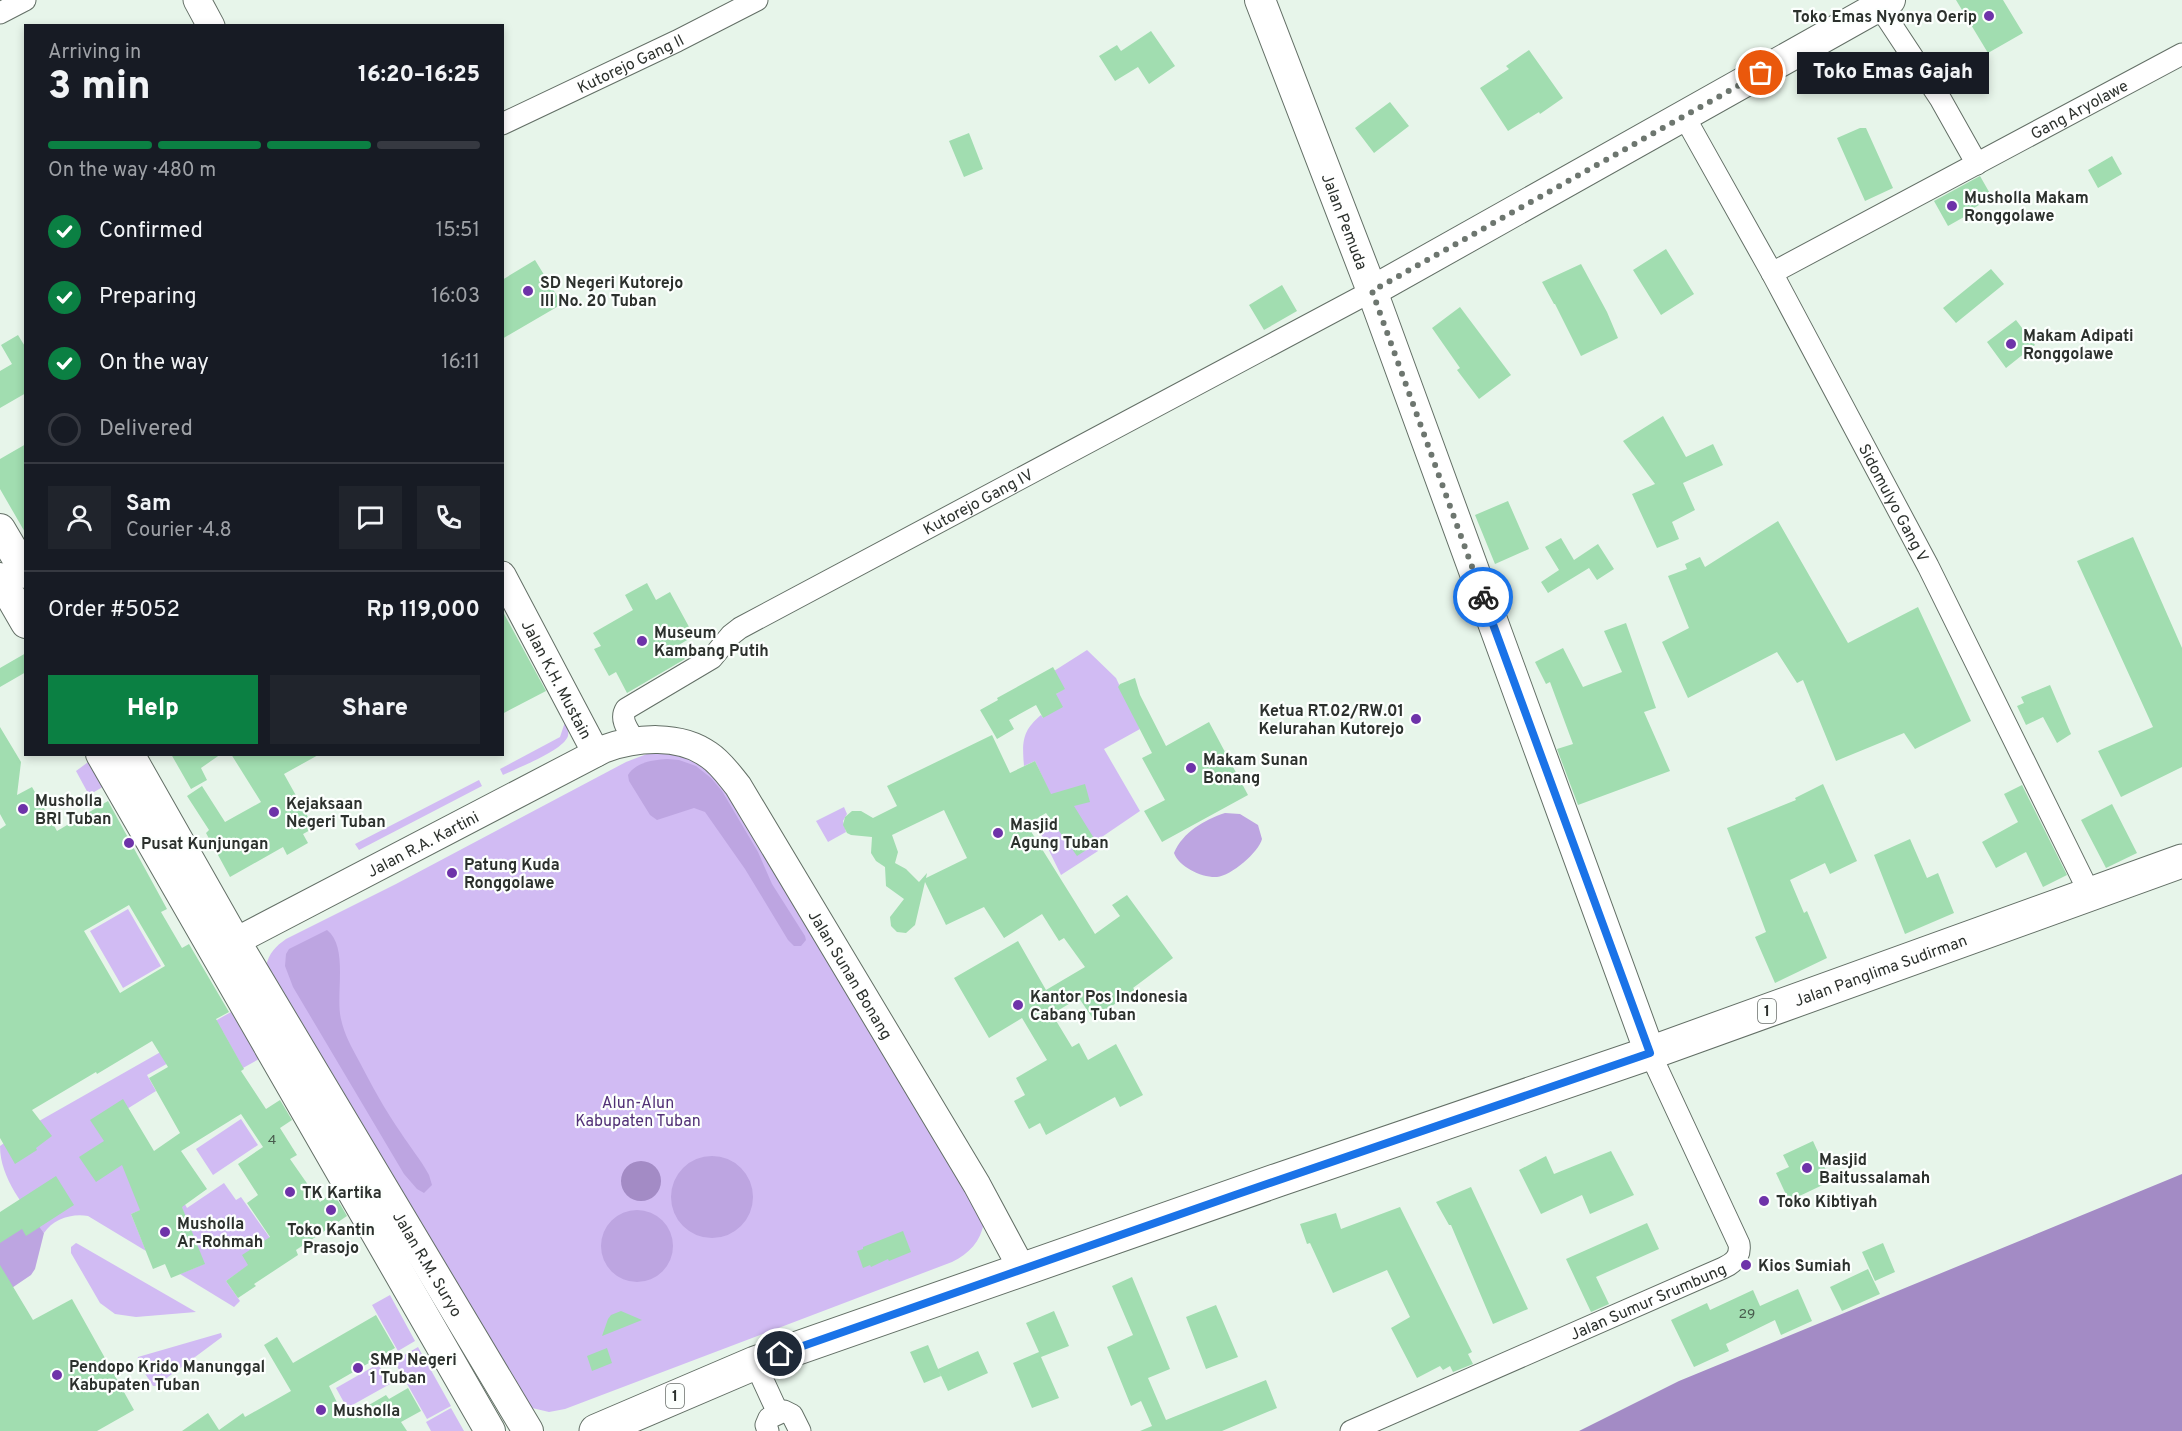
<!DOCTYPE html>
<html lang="en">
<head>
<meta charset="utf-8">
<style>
  body { margin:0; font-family:Overpass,sans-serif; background:#20242c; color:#f1f3f6; height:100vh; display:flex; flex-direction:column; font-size:22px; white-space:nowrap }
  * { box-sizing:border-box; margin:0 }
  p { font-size:20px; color:#9ea1a6 }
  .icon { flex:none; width:33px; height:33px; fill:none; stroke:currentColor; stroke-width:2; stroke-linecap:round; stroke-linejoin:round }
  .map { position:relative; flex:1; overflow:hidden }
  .sheet { position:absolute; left:24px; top:24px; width:480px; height:732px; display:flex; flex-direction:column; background:#171b24; border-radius:0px; box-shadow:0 3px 9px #0003 }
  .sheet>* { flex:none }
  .pin { position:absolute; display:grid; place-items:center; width:51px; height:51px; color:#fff; margin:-26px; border:3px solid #fff; border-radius:50%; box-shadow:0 2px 6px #0007 }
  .courier { position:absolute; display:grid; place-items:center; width:60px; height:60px; margin:-30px; border:4px solid #1a73e8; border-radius:50%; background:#fff; color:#222; box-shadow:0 2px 8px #0007 }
  .bubble { position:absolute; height:42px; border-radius:0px; background:#171b24; box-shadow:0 3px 9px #0003; font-size:20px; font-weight:800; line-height:42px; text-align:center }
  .head em { font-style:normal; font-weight:800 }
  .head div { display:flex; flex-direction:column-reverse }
  .head { display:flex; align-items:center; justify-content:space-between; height:102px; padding:0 24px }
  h1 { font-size:39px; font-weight:800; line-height:45px }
  .bar { display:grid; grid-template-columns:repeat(4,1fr); gap:9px 6px; align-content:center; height:72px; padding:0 24px }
  .bar i { height:8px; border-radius:4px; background:#363941 }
  .bar .active { background:#0b8043 }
  .bar p { grid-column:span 4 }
  .line { display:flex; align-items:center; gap:15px; padding:0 24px; border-top:2px solid #363941 }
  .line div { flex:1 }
  .round { display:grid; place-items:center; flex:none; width:63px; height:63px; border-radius:0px; background:#20242c }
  ol { padding:0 24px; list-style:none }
  li { display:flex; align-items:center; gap:18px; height:66px }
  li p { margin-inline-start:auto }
  li .icon { padding:6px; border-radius:50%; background:#0b8043; color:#fff; stroke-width:4 }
  li:last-child { color:#9ea1a6 }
  li i { width:33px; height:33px; border:3px solid #363941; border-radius:50% }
  .button { display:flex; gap:12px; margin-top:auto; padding:12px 24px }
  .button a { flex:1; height:69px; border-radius:0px; background:#0b8043; color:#fff; font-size:24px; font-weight:800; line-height:69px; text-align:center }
  .button a+a { background:#20242c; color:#f1f3f6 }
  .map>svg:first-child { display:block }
  .green { fill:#d1bbf3 }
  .forest { fill:#bda5e1 }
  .water { fill:#a38bc5 }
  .building { fill:#a1ddb0; fill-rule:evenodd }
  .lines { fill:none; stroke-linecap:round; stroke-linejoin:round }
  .minor-casing { stroke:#636f66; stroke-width:23 }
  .tertiary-casing { stroke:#636f66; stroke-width:29 }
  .secondary-casing { stroke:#636f66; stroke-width:32 }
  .trunk-casing { stroke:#636f66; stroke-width:35 }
  .minor { stroke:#fff; stroke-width:21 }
  .tertiary { stroke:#fff; stroke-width:27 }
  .secondary { stroke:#fff; stroke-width:30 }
  .trunk { stroke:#fff; stroke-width:33 }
  .done { stroke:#6d766f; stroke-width:6; stroke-dasharray:0 10.8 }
  .route { stroke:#1a73e8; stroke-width:8 }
  .poi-dot { fill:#6e33a9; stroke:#fcfffd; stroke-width:2 }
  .labels { text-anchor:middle; stroke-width:4.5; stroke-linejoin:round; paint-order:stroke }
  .number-label { font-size:14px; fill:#495c4e }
  .shield { fill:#fcfffd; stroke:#6a6f6b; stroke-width:1.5 }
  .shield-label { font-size:15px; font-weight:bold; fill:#2c312d }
  .poi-label { font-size:16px; font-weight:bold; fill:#2c312d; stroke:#fcfffd; text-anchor:start }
  .street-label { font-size:16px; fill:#2c312d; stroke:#fcfffd }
  .park-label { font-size:16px; fill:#513076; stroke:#fcfffd }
</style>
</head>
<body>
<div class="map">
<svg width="2182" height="1431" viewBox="0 0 2182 1431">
  <rect width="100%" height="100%" fill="#e7f5ea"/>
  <path class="green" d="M1087,650l29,28 24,51 -36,20 36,62 -47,32 5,8 -37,24 -22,-45 23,-11 -27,-58 -11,5c-2,-24 -2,-35 17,-51l2,3 13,-24 8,-5 -10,-18z
    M565,722c2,5 4,9 3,14 -5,15 -51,32 -65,39l-3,-6 60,-32z
    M652,752l24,1 38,15 270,454c-3,19 -15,32 -32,40l-387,147 -16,3 -21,-5 -262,-441c3,-13 10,-20 20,-27l110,-55 230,-122z
    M91,760l15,25 -17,10 -13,-24z
    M479,780l3,6 -123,64 -4,-6z
    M844,807l3,7 -4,7 3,11 -18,10 -12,-21z
    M128,909l33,57 -38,22 -33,-57z
    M231,1012l28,47 -16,9 -20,-36 -76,43 9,16 -50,31 75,75 6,11 37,-25 12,17 5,-3 29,41 -21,27 -23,16 14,20 -6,6 -54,-33 24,-10 -27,-69 -46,19 15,37 -58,-35c-16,-3 -35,3 -44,17 -19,-26 -44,-54 -44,-87l18,-13z
    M241,1119l17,26 -45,30 -17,-26z
    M76,1243l2,1 118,68 -60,5 -21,-3 -15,-11 -29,-50v-6z
    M390,1295l25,46 -17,10 -26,-46z
    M221,1333l1,4 -66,49h-3l-16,-25 1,-4z
    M418,1347l33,59 -24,13 -33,-58z
    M378,1364l12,20 -43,24 -11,-20z
    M451,1408l13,23h-33l-5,-9z"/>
  <path class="forest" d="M667,759l12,1 17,6 15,12 11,13 36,61 14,32 33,52 1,4 -5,6h-7l-6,-6 -43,-71 -40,-57 -11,-4 -37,12 -7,-5 -21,-34 -1,-6c8,-13 25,-15 39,-16z
    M1225,813l15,1 18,11 4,14c-3,13 -31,37 -45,38 -15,1 -38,-10 -43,-24 9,-21 30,-33 51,-40z
    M327,930c22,17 8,65 14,89 3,15 11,29 18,42 13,25 26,49 42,72 9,14 20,27 28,42l3,10 -8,8 -7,-4 -13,-15 -111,-187 -8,-21 1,-12 3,-5z
    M671 1197a41 41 0 1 1 82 0a41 41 0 1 1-82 0Z
    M23,1204l21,29 -9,36 -4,6 -31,21v-78z
    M601 1246a36 36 0 1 1 72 0a36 36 0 1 1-72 0Z"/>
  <path class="water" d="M621 1181a20 20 0 1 1 40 0a20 20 0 1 1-40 0Z
    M2182,1174v257h-603l100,-50z"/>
  <path class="building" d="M1956,0h47l20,33 -35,20z
    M1151,31l24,35 -26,18 -11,-17 -23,14 -16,-25 18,-11 4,6z
    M1529,50l34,48 -23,16 -1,-2 -31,19 -28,-43 29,-19 -3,-3z
    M1390,102l19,24 -35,27 -19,-25z
    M1860,128h6l27,60 -28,13 -28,-63z
    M969,133l14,36 -19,8 -15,-36z
    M2112,156l10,18 -24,14 -10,-18z
    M1980,176l12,21 -23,14 2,2 -23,13 -14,-25z
    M1666,249l28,45 -33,21 -28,-45z
    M535,260l27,44 -60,35v-59z
    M1581,264l26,48 11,26 -37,18 -26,-52h-1l-12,-22z
    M1991,269l13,15 -48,39 -13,-15z
    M1282,285l15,26 -33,19 -15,-25z
    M1460,307l51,68 -32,24 -22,-29 3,-2 -28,-40z
    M2016,320l19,25 -29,23 -19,-26z
    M18,335l8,13v45l-26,15v-37l12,-7 -11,-19z
    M1663,416l23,41 27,-13 10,21 -40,18 12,27 -23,12 7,17 -22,9 -25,-54 23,-10 -32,-43z
    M26,444v90l-26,-45v-30z
    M1508,501l21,48 -34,15 -20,-49z
    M1778,521l70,122 70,-36 53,114 -56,28 -11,-16 -68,28 -33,-81 -6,3 -20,-31 -89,46 -26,-56 27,-14 -21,-52 19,-7 -2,-5 15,-7 5,10z
    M2133,537l49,111v119l-61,30 -23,-46 55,-24 -76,-166z
    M1561,538l13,22 24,-16 16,25 -17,11 -8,-12 -41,25 -7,-11 18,-12 -14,-23z
    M647,583l9,17 14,-8 24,44 -17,10 8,13 -58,34 -11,-21 -7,4 -15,-27 7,-3 -8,-13 40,-23 -8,-15z
    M502,610l44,81 -44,23z
    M1626,623l30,85 -12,4 26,59 -92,34 -21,-56 16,-5 -23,-62 -4,2 -11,-22 28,-14 20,39 39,-15 -18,-41z
    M26,653v19l-26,15v-19z
    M1053,667l12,22 -9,5 7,13 -20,11 -7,-13 -27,15 5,9 -17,10 -17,-29 18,-10 -1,-2z
    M1135,678l5,17 26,51 43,-24 39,73 -86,47 -18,-31 21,-11 -23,-42 10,-5 -34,-66 2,-3z
    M2050,685l21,49 -14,9 -14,-26 -17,8 -9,-19 7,-3 -3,-6z
    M0,727l21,35 -4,33 15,-8 25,44 51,-30 59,108 -6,3 21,36 7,-4 40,68 -13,7 28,50 -3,2 25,38 14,-9 12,20 -12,8 17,27 -7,4 30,43 13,-10 14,24 -51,34 2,5 -44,29 2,2 -18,12 -12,-17 22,-16 -6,-10 28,-18 -23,-34 11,-8 -20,-31 25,-17 -22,-33 -60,37 26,38 -25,18 23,57 -34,14 -6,-14 -12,5 -22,-55 9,-4 -18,-45 -26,17 -17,-25 25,-16 -14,-21 33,-21 31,52 26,-18 -31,-55 19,-11 -16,-26 -55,33 -1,-2 -64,38 20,26 -16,12 1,2 -22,14 -15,-26v-309l6,-4 -6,-11zM129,905l36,61 -45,27 -36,-62z
    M992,735l18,38 25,-12 16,33 34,-10 5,18 -16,4 23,37 -20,13 -31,-43 -19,12 68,109 25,-18 -8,-11 15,-10 46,63 -40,30 2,2 -42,29 -14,-21 -27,16 20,33 7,-4 9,17 28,-16 27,51 -23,12 -5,-10 -69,38 -6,-12 -11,6 -15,-28 11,-6 -9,-17 31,-18 -25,-42 -33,20 -35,-60 64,-37 28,49 39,-23 -21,-29 -5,3 -17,-27 -38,24 -20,-31 -38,18 -21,-43 -10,43 -9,8 -9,-1 -6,-6 -1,-9 14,-18 -18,-13 -1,-19 -9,-6 -5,-8 1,-16 -21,-2 -4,-2 -4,-8 2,-8 7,-6h9l12,7 24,-12 -10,-20zM944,810l23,48 -41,20 1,-5 -8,9 -13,-13 -11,-6 3,-11 -6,-17z
    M171,754h50l-20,14 6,12 -16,9z
    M231,754h89l-36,20 30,54 -11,6 5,9 -21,12 -4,-8 -53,30 -24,-44 3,-3 -22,-34 15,-10 23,36 36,-20z
    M1823,784l34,77 -27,13 -5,-11 -35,17 14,33 3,-2 20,47 -52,25 -20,-46 11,-5 -39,-104 69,-28 -1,-2z
    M2022,785l45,90 -24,12 -17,-35 -30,16 -14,-26 36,-20 -14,-28z
    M2112,804l25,49 -31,15 -25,-48z
    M1910,839l17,39 11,-5 16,40 -49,21 -31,-79z
    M1813,1141l18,40 -42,20 -13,-28 13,-6 -6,-12z
    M1611,1151l23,44 -44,19 -8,-19 -41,19 -22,-44 27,-14 8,18z
    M56,1176l18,29 -48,31 -4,-7 -22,14v-31z
    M1471,1187l57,122 -35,15 -42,-99h-2l-13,-23z
    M1400,1207l72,145 -4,2 5,10 -20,8 -3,-6 -7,4 -3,-4 -23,12 -26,-50 19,-11 -23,-47 -54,23 -23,-50 -3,1 -7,-20 36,-11 5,16z
    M1647,1223l12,26 -63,28 13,27 -18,8 -25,-53z
    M903,1231l8,21 -22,9 -1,-2 -17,8 -1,-2 -7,3 -6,-17 6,-2v-2z
    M1883,1243l12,29 -20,9 -13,-29z
    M0,1265l33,55 39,-21 62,111 -37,21h-97z
    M1868,1269l12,25 -38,17 -12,-24z
    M1132,1277l38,92 -22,9 18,42 100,-40 11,28 -55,23h-82l12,-5 -11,-25 -10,5 -24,-59 26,-12 -21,-49z
    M1798,1289l14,32 -31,14 -6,-15 -49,24 3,7 -35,16 -23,-47 36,-17 3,7 43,-20 7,16z
    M1216,1305l22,52 -32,12 -20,-52z
    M621,1311l21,9 -40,16 6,-17 3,-4z
    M1054,1311l15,35 -28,11 18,41 -27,10 -19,-45 26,-11 -13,-29z
    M376,1315l19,33 -66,38 16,33 41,-24 3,4 19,-11 13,23 -20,11 6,9h-225l26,-18 11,17 24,-17 2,4 46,-26 -27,-46 13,-8 16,26z
    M928,1345l13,31 -17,7 -14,-31z
    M607,1348l5,15 -20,8 -5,-15z
    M978,1351l10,22 -40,18 -10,-22z"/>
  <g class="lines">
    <g class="minor-casing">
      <g id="minor">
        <path d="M1879,6l62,94 36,64"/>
        <path d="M0,13l25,-13"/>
        <path id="s1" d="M1684,116l88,157 156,293 162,328"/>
        <path id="s2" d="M502,124l175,-83 80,-41"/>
        <path id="s3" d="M1772,273l410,-219"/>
        <path id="s4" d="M635,741c-6,-10 -16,-21 -9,-32l86,-51 19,-23 9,-7 632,-337"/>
        <path d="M755,1363l23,50"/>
        <path d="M768,1431l-2,-6 3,-7 15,-7 8,4 8,16"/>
        <path id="s5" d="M1351,1431l372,-163c11,-5 18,-11 16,-24l-89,-191"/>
      </g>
    </g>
    <g class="tertiary-casing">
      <g id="tertiary">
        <path d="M197,0l14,26"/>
        <path id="s6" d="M502,575l94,178"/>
        <path id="s7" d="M217,951l387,-202c33,-12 76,-15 105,6 12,8 20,20 29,31l239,399 45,84"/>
      </g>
    </g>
    <g class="secondary-casing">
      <g id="secondary">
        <path id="s8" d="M1260,0l112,291 278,762"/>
        <path d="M1372,291l518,-291"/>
        <path d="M0,529l26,44"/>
        <path d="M0,578l26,45"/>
        <path d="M101,754c128,227 261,450 389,677"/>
        <path id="s9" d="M129,754l106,187 293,490"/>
      </g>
    </g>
    <g class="trunk-casing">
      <g id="trunk">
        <path id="s10" d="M596,1431l159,-68 523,-183 372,-127 532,-192"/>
      </g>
    </g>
    <use href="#minor" class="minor"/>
    <use href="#tertiary" class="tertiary"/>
    <use href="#secondary" class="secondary"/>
    <use href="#trunk" class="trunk"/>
  </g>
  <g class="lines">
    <path class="done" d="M1483,597l-111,-306 389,-218"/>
    <path class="route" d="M780,1354l455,-159 415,-142 -167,-456"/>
  </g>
  <g class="poi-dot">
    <circle cx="1989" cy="16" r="6"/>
    <circle cx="1952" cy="206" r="6"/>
    <circle cx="528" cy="291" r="6"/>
    <circle cx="2011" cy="344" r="6"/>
    <circle cx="642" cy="641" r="6"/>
    <circle cx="1416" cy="719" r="6"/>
    <circle cx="1191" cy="768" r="6"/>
    <circle cx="23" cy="809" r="6"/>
    <circle cx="274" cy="812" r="6"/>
    <circle cx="998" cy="833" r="6"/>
    <circle cx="129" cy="843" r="6"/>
    <circle cx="452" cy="873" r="6"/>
    <circle cx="1018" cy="1005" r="6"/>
    <circle cx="1807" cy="1168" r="6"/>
    <circle cx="290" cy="1192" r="6"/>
    <circle cx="1764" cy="1201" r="6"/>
    <circle cx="331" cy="1210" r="6"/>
    <circle cx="165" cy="1232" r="6"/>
    <circle cx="1746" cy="1265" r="6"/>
    <circle cx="358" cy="1368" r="6"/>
    <circle cx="57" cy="1375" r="6"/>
    <circle cx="321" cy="1410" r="6"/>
  </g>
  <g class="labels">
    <g class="number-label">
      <text x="272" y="1144">4</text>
      <text x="1747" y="1318">29</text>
    </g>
    <g class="shield">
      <rect x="1758" y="999" width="18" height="24" rx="4.5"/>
      <rect x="666" y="1384" width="18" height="24" rx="4.5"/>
    </g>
    <g class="shield-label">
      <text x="1767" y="1016">1</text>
      <text x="675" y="1401">1</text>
    </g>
    <g class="poi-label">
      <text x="1977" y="22" text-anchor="end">Toko Emas Nyonya Oerip</text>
      <text x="1964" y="203">Musholla Makam<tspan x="1964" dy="18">Ronggolawe</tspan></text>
      <text x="540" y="288">SD Negeri Kutorejo<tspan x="540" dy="18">III No. 20 Tuban</tspan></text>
      <text x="2023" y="341">Makam Adipati<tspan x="2023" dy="18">Ronggolawe</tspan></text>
      <text x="654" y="638">Museum<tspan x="654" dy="18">Kambang Putih</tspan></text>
      <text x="1404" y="716" text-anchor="end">Ketua RT.02/RW.01<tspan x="1404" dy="18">Kelurahan Kutorejo</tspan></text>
      <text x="1203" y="765">Makam Sunan<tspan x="1203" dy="18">Bonang</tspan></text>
      <text x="35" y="806">Musholla<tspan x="35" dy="18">BRI Tuban</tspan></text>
      <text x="286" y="809">Kejaksaan<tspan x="286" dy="18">Negeri Tuban</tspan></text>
      <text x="1010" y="830">Masjid<tspan x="1010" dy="18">Agung Tuban</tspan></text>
      <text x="141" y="849">Pusat Kunjungan</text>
      <text x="464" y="870">Patung Kuda<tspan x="464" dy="18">Ronggolawe</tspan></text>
      <text x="1030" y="1002">Kantor Pos Indonesia<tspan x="1030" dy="18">Cabang Tuban</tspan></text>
      <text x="1819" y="1165">Masjid<tspan x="1819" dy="18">Baitussalamah</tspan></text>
      <text x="302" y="1198">TK Kartika</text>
      <text x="1776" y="1207">Toko Kibtiyah</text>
      <text x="177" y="1229">Musholla<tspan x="177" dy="18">Ar-Rohmah</tspan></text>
      <text x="331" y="1235" text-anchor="middle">Toko Kantin<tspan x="331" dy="18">Prasojo</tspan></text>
      <text x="1758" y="1271">Kios Sumiah</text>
      <text x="370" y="1365">SMP Negeri<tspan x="370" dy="18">1 Tuban</tspan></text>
      <text x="69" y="1372">Pendopo Krido Manunggal<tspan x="69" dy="18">Kabupaten Tuban</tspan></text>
      <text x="333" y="1416">Musholla</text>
    </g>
    <g class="street-label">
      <text dy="6" stroke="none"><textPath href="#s2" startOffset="142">Kutorejo Gang II</textPath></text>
      <text dy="6" stroke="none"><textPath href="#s3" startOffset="348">Gang Aryolawe</textPath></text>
      <text dy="6" stroke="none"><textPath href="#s8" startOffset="237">Jalan Pemuda</textPath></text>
      <text dy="6" stroke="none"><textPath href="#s4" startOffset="446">Kutorejo Gang IV</textPath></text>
      <text dy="6" stroke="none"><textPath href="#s1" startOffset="440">Sidomulyo Gang V</textPath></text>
      <text dy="6" stroke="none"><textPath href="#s6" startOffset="118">Jalan K.H. Mustain</textPath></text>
      <text dy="6" stroke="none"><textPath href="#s7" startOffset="232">Jalan R.A. Kartini</textPath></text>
      <text dy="6" stroke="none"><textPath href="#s10" startOffset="1365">Jalan Panglima Sudirman</textPath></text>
      <text dy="6" stroke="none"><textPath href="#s7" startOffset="808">Jalan Sunan Bonang</textPath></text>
      <text dy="6" stroke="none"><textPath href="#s9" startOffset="591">Jalan R.M. Suryo</textPath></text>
      <text dy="6" stroke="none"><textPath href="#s5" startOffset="324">Jalan Sumur Srumbung</textPath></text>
    </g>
    <g class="park-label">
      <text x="638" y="1108">Alun-Alun<tspan x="638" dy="18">Kabupaten Tuban</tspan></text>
    </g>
  </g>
</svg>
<div class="pin" style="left:1761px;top:73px;background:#ea580c"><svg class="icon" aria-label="bag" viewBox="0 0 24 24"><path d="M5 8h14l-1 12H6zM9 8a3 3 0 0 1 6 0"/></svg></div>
<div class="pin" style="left:780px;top:1354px;background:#1f2937"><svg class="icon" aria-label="home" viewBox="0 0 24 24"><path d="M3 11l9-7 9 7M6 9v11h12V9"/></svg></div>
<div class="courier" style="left:1483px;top:597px"><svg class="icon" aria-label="bike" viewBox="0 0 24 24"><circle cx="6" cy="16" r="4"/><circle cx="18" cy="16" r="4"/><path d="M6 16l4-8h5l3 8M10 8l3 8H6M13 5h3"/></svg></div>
<div class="bubble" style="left:1797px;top:52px;width:192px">Toko Emas Gajah</div>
<section class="sheet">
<div class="head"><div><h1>3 min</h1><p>Arriving in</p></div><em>16:20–16:25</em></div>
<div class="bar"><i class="active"></i><i class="active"></i><i class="active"></i><i></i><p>On the way · 480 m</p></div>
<ol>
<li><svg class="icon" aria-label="check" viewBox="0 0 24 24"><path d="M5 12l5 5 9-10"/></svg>Confirmed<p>15:51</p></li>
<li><svg class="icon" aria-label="check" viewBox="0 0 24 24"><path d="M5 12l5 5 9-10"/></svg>Preparing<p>16:03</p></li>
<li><svg class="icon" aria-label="check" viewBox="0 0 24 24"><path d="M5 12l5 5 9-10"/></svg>On the way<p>16:11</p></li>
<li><i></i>Delivered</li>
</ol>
<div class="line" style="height:108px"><a class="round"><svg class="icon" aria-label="person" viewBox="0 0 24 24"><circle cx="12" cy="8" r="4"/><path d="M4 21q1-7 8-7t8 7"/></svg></a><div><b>Sam</b><p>Courier · 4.8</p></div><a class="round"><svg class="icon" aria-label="chat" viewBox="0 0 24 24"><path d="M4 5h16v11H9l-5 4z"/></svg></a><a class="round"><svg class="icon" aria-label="phone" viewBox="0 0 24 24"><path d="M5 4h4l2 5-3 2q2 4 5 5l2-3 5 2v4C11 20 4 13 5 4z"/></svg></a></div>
<div class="line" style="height:78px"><div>Order #5052</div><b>Rp 119,000</b></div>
<div class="button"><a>Help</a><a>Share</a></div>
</section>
</div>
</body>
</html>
